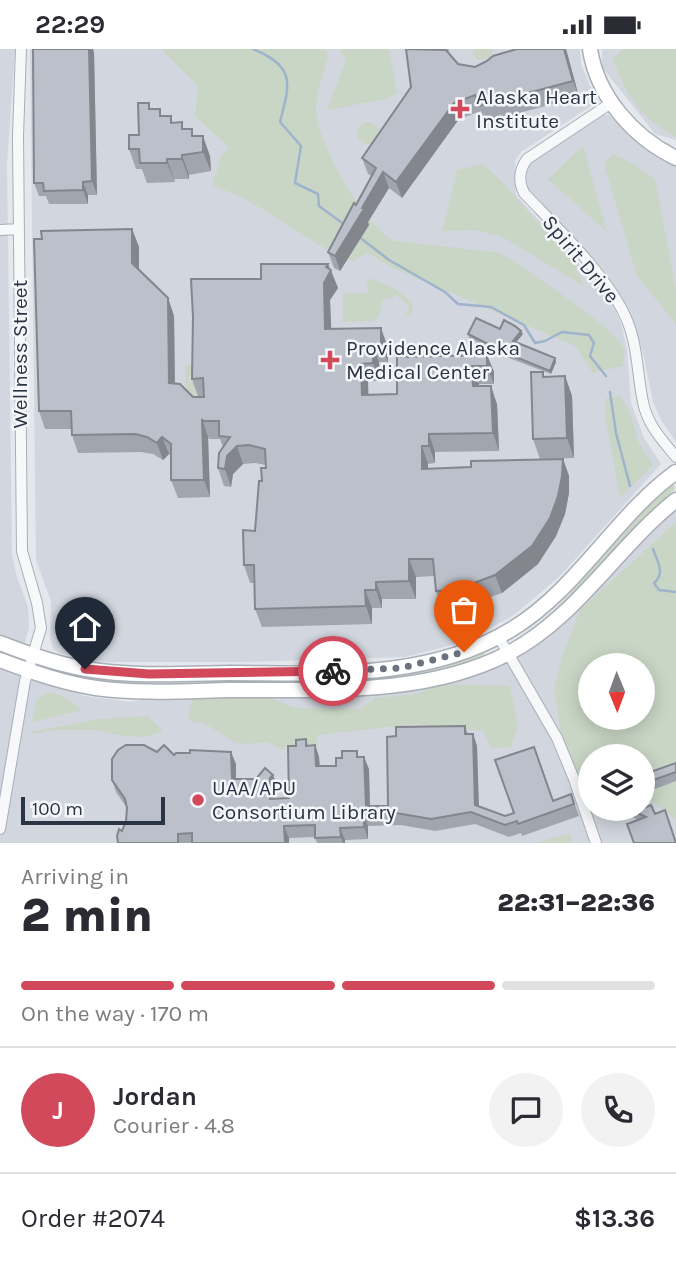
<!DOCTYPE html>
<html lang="en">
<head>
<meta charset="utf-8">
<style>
  body { margin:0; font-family:Karla,sans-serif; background:#f2f2f3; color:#2b2b33; height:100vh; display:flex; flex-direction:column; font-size:26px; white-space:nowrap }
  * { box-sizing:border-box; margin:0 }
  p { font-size:23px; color:#7c7c81 }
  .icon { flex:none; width:38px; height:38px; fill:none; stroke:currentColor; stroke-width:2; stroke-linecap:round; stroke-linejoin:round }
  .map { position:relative; height:794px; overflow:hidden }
  .drawer { display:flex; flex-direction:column; background:#fff; flex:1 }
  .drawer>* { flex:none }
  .needle { width:46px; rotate:179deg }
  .tools { position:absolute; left:578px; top:604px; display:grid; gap:14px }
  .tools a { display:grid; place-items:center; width:77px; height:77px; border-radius:50%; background:#fff; box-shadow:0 4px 18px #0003; font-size:35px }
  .scale { position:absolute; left:21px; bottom:18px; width:144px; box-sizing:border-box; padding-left:7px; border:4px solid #2b3445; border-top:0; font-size:19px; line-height:24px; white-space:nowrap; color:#2b3445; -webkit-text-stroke:5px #f4f6f9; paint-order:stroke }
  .pin { position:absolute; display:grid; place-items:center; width:60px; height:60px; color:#fff; margin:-72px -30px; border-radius:50% 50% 50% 0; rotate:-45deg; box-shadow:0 0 7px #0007 }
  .pin .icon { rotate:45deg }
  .courier { position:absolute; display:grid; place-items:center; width:70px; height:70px; margin:-35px; border:5px solid #d1495b; border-radius:50%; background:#fff; color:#222; box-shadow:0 2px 9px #0007 }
  .headline em { font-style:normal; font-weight:800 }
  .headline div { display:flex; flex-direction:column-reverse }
  .headline { display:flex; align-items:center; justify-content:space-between; height:119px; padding:0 21px }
  h1 { font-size:46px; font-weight:800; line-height:52px }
  .bar { display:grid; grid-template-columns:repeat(4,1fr); gap:10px 7px; align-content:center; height:84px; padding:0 21px }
  .bar i { height:9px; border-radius:5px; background:#e1e1e2 }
  .bar .selected { background:#d1495b }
  .bar p { grid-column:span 4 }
  .line { display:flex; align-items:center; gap:18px; padding:0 21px; border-top:2px solid #e1e1e2 }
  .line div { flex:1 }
  .round { display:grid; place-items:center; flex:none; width:74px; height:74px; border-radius:37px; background:#f2f2f3 }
  .status { display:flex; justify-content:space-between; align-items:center; height:49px; padding:0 35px; background:#fff; direction:ltr }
  .status svg { height:19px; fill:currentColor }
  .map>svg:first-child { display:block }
  .built { fill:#d2d6de; fill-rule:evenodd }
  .green { fill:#c9d6c5; fill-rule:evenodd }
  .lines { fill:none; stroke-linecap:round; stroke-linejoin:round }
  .stream { stroke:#9fb4cc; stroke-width:2.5 }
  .street-casing { stroke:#a9aeb7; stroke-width:12 }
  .secondary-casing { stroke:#a9aeb7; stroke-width:17 }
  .street { stroke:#f7f8fa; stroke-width:10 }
  .secondary { stroke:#fff; stroke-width:14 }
  .wall { fill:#a1a5ae }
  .shaded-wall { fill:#83868d }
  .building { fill:#bbc0ca; stroke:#83868d; stroke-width:2 }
  .done { stroke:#6c737f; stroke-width:7; stroke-dasharray:0 12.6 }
  .route { stroke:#d1495b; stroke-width:9 }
  .poi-dot { fill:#d1495b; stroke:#f4f6f9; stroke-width:2.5 }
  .labels { text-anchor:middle; stroke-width:5; stroke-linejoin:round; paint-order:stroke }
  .poi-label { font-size:21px; fill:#2b3445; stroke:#f4f6f9; text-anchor:start }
  .street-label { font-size:21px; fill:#2b3445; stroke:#f4f6f9 }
</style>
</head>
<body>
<div class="status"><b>22:29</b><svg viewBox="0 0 49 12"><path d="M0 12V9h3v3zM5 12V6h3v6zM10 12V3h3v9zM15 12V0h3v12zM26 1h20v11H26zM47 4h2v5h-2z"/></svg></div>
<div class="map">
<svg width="676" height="794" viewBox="0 0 676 794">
  <rect width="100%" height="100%" fill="#e4e7ec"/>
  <path class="built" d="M0,0h15l-8,116 5,389 4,20 12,33 1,21 -12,46 41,11 26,11 48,6 21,-5 132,-2 55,4 83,-11 38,-11 110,-66 105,-101v333h-676zM590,616h52v52h-52zM590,707h52v53h-52z
    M30,0h550l1,15 16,38 -76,50 -6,9 1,34 94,103 12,28 5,24 4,53 13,35 17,26 -101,112 -46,39 -47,26 -62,16 -162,5h-141l-43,-9 -6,-4 -3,-11 1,-37 -15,-41z
    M602,0h74v91l-21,-6 -53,-67z
    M603,66h6l41,37 26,14v276l-15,-22 -8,-18 -11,-54 -19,-49 -27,-36 -68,-72 -2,-9 1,-11 5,-11z"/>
  <path class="green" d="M161,0h163l4,6c-4,17 -12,37 -12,54 0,32 49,120 79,132l99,11 14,5c20,15 110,72 116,92 1,4 -1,12 -1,17l-30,7 -18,-27 -184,-79 -24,-15 -14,9c-50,-19 -89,-60 -141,-75l9,-29 8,-10 -34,-31 3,-30z
    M340,0h49l8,44 -11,6 -59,11 19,-50z
    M473,0h20l-3,9 -11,2 -5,-4z
    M624,0h52v88c-35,-19 -50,-41 -63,-78z
    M357 84a11 11 0 1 1 22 0a11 11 0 1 1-22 0Z
    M583,97l24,86 -59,-53z
    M613,105l21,10 21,15 21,111v34l-39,-48 -33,-112z
    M483,115l20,19 70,79 12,25 -84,-51 -26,-6 -33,1 15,-61z
    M366,229c19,4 35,12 47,27l-2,11 -5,-2 4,-7 -15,-13 -4,5 -5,-2 -6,8 2,3 -7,13 -32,1v-27l2,-2h24z
    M192,262h7l-1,63 -9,1v7h9l23,31 -35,-19 -1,-26 3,-3 7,-1 -2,-4z
    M620,347l10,17 8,28 15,24 -33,33 -14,-78 -1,-21z
    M671,435l4,2v3l-113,117 -42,31 30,-23 19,-19 43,-50 14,-21z
    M676,473v297l-34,-24v-39h-52l-1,42 -28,-64 -7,-45 8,-32 18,-47zM590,616h52v52h-52z
    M484,603v5l-43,15 -66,11 -92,1 -13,-5 141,-6z
    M437,635l73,2 8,40 -7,21 -20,1 -8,-17 -67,-7 -99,11v12l-32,-1 -2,4 -16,-8 -21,2 -12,-2 -28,-18 -18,-4 5,-25h71l31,13 65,1 15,-11 42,-4z
    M49,643l14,4 19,14 -50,12 4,-22z
    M148,667l15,15 -17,6 -24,-1 -24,-6h-42l-20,4 -6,-2 70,-13z
    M570,784l2,10h-37z"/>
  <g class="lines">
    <path class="stream" d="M253,0c43,18 37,34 27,73l21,24 -6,37 23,11 1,12 26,19
      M358,187l31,24 56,32 13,12 33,3 33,18 11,18 10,-2 17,-9 27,3 5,8 -4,13 16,20
      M610,343l6,41 14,53
      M653,500c4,12 13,24 1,34l5,7 17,2"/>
    <g class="street-casing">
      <path id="street" d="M611,54l-84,56c-8,11 -9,22 -3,34 32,34 84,83 102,125 12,27 11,56 17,84 4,22 19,38 33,55
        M0,181l19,-1
        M498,587l59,102 17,41 22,64
        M0,780l25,-148 16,-53 -4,-25 -15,-52 -4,-415 3,-87"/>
    </g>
    <g class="secondary-casing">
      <path id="secondary" d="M590,0c7,47 43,88 86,109
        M0,594c28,11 56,21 86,26 47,8 95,5 143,4 95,0 199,8 283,-44 66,-40 103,-113 164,-157
        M0,611c32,12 63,23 96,28 43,6 89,3 132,2 92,-1 197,7 281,-37 68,-36 108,-106 167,-153"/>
    </g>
    <use href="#street" class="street"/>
    <use href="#secondary" class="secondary"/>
  </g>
  <path class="wall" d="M33,0h60l1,4 3,142h-9v9h-39l-3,-8h-7l-5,-13z
    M406,0h43l-1,4 10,11 17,3 91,-18 13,48 -94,25 -4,-11 -22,8 -57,79 -13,-10 -21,34 1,3 -29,46 -6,-3 -6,-16 44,-76 -4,-2 -6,-16 49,-71z
    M152,60l43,27 15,20 1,15 -22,4v4h-15l1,3 -28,1 -5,-14h-6l-7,-20 10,-14z
    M132,180l7,18v23l29,28 6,18 1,67 18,14h11v-1h-6l-6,-17 69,-100 70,-9 7,18 -8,12 1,29 56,16 1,17h-9l1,19h-12v14l29,-1 90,-39 7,17v12h-15v2l18,18 2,47 -64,1v11l-7,1v5l43,-2 92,-8 6,17v17l-4,21 -9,22 -18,28 -36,29 -40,14 -20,1 -6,-17 -2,-15 -18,1v22h-34v9h-10v16l-110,3 -7,-18 -1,-26h-4l-6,-18 11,-34 7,-50 4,-16 -11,-2 -12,1 -10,10 -2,13 -7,-1 -6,-18 5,-21 -3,-8h-11l-1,-2 2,60 -32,1 -7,-18v-24l-2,-2 -6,6 -10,-6 -12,-2 -63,1 -6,-18 -1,-6h-26l-6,-18 3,-172z
    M500,280l23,5 -7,8 39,16 1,4 -5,12 -42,-16 -40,-20 -1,-4z
    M565,327l7,20 2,62 -34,1 -7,-20 12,-62z
    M465,677l3,8h5l4,12 2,61 26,9 66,-22 8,22 -57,20 -1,-3 -12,4 -34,-13 -40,7 -34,-6 -33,1v13l-23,1v3h-28l-2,-6 -26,1v5h-171l8,-22 1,-13 -11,-16 -4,-12 45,-28 79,12v15l42,8 -4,3v9l15,-1 7,-52 10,-7 2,6h7l4,12 1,9h16l23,-9 10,12 1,37h18l8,-70z
    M676,714v18l-34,13v-19z
    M613,760h29l13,5 -17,6 -17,-9 -7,2z"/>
  <path class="shaded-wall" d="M89,0h4l1,4 3,142 -5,-14z
    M564,0h2l13,48 -6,-16z
    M454,54l5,16 -57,79 -6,-16z
    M203,87l7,20 1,15 -8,-19z
    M182,106l7,20v4l-7,-20z
    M167,110l7,20 1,3 -8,-19z
    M383,123l6,16 -21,34 1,3 -29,46 -5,-15z
    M83,133l5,13v9l-5,-14z
    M132,180l7,18v34l-7,-18z
    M328,215l10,24 -8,12 2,47 -7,-18 -1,-46 2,-16z
    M168,249l6,18 1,84 -6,-17z
    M381,279l6,17 1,17 -7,-17z
    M521,282l2,3 -9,11 -1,-4z
    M373,296l6,17 1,19 -7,-18z
    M487,306l7,17v12l-7,-18z
    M555,309l1,4 -5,12 -1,-3z
    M361,315l7,17 1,31 -7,-17z
    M472,317l7,18v20l-6,-18z
    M565,327l7,20 2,62 -7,-20z
    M491,337l6,18 2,47 -6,-18z
    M202,370l6,18 2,60 -6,-17z
    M429,385l6,18v11l-6,-17z
    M162,388l7,17 -6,6 -6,-17z
    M237,397l6,18 -10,10 -2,13 -6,-18 2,-13z
    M422,397l6,18 1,23 -7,-18z
    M563,410l6,17v17l-4,21 -9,22 -18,28 -36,29 -7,-18z
    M409,510l7,18v22l-7,-18z
    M376,533l6,17v9l-6,-18z
    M365,541l7,18v16l-6,-18z
    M473,685l4,12 2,71 -4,-12z
    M315,696l4,12 1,21 -4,-12z
    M231,703l5,12v27l-4,-12z
    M364,708l5,12 1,45 -4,-8z
    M273,726l5,12 -4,3 1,21 -5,-12v-21z
    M364,765l4,12v13l-4,-12z
    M284,777l5,12v5h-4z
    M340,779l5,12v3h-2l-2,-6z"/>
  <path class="building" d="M33,0h56l3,132 -9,1v8l-39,1 -1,-8h-9z
    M406,0l40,1 12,14 17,3 12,-6 6,-5 24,-7h47l9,32 -94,25 -4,-11 -21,8 -58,79 -13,-10 -21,36 2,1 -29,47 -7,-4 26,-49 2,2 20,-37 -14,-10 49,-71z
    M138,54h11v6h11v7h11v7l11,-1v7h10v7h11v16l-21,3v4h-15v4h-27l-1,-14h-10v-14h10z
    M132,180v34l36,35 1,85 11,1 13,13h11l-1,-19 -11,1 1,-62 -2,-38h70v-15h67l-2,3 5,3 -7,13 1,46 56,-1v17h-8v18l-12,1 1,31 35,-1v-37l90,-2v11h-15l1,20h18l2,47 -64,1v12h-7v23l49,-2v-6l92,-2 -1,17 -4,20 -8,22 -18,28 -37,29 -39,15 -20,1 -3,-32h-24v22l-33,1v8h-11l1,16 -111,3 -1,-44h-10l-1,-35 12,1 4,-50h3l-1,-13h5l-1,-19 -16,-4 -12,1 -10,10 -2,13 -7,-1 1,-15 11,-16 -11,-1v-15h-16l-1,-2 2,61h-33v-36l-9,-7 -5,6 -10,-6 -12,-3 -63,1 -1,-24h-32l-5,-172h8l-1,-8z
    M476,269l24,11 4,-9 11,6 6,5 -8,10 42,17 -5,13 -42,-17 -40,-20z
    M531,323h12v5l22,-1 2,62 -34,1z
    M465,677v8h8l2,71 30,11 9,-3 -19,-53 39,-13 19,54 18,-7 3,10 -56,20 -1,-3 -12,4 -34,-13 -40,7 -35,-6 -32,1v13l-24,1 1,9 -26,1v-13l-31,1 1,17h-93v-10l-14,1v9h-60l-1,-7 2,-7 3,2 4,-10 1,-13 -2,-9 -13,-19v-21l6,-9 8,-5h18l13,7 7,-7 10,10 2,-2h14v-3l41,2 1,27h24l9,-11 8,7 -3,3v21l19,-1 -1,-52h8v-6l10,-1v7l9,-1 1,21h20v-8h6v-7h15v6h7l2,49h22l-1,-69 9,-1v-9z
    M676,714v9l-34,12v-9z
    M590,743v10l-4,-9z
    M651,756l4,9 10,-4 11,33h-42l-7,-19 19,-7 -17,-8h13z"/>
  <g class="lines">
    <path class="done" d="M333,622l68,-3 63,-16"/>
    <path class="route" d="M85,620l64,5 184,-3"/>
  </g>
  <g class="poi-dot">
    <path d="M456.5 49.5h7v7h7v7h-7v7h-7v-7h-7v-7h7z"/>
    <path d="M326.5 300.5h7v7h7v7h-7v7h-7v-7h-7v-7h7z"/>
    <circle cx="198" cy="751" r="7"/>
  </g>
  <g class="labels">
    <g class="poi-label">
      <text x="476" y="55">Alaska Heart<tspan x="476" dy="24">Institute</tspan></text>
      <text x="346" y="306">Providence Alaska<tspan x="346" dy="24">Medical Center</tspan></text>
      <text x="212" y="746">UAA/APU<tspan x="212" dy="24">Consortium Library</tspan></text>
    </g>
    <g class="street-label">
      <text transform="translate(581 210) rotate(50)" y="7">Spirit Drive</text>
      <text transform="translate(20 305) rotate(-90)" y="7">Wellness Street</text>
    </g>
  </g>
</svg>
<div class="tools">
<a><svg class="needle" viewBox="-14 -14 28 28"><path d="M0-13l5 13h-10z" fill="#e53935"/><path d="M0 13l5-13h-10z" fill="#7c7c81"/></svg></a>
<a><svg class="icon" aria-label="layers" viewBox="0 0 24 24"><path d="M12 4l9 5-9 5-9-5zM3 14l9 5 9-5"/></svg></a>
</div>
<div class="scale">100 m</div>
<div class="pin" style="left:464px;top:603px;background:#ea580c"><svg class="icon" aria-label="bag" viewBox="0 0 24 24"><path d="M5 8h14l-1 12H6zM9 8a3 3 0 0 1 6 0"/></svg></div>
<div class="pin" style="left:85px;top:620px;background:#1f2937"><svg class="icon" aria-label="home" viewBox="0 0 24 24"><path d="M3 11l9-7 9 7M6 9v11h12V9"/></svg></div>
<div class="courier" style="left:333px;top:622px"><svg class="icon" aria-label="bike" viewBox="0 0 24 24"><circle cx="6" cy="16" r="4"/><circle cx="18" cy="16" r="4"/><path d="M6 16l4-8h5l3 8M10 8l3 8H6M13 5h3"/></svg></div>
</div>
<section class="drawer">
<div class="headline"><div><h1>2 min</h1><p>Arriving in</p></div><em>22:31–22:36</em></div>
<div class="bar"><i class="selected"></i><i class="selected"></i><i class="selected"></i><i></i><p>On the way · 170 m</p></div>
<div class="line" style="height:126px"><b class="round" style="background:#d1495b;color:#fff">J</b><div><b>Jordan</b><p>Courier · 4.8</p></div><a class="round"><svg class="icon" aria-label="chat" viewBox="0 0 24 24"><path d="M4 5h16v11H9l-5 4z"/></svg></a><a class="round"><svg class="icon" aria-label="phone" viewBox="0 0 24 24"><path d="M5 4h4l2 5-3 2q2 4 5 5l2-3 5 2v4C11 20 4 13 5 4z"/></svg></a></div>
<div class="line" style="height:91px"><div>Order #2074</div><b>$13.36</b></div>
</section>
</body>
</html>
